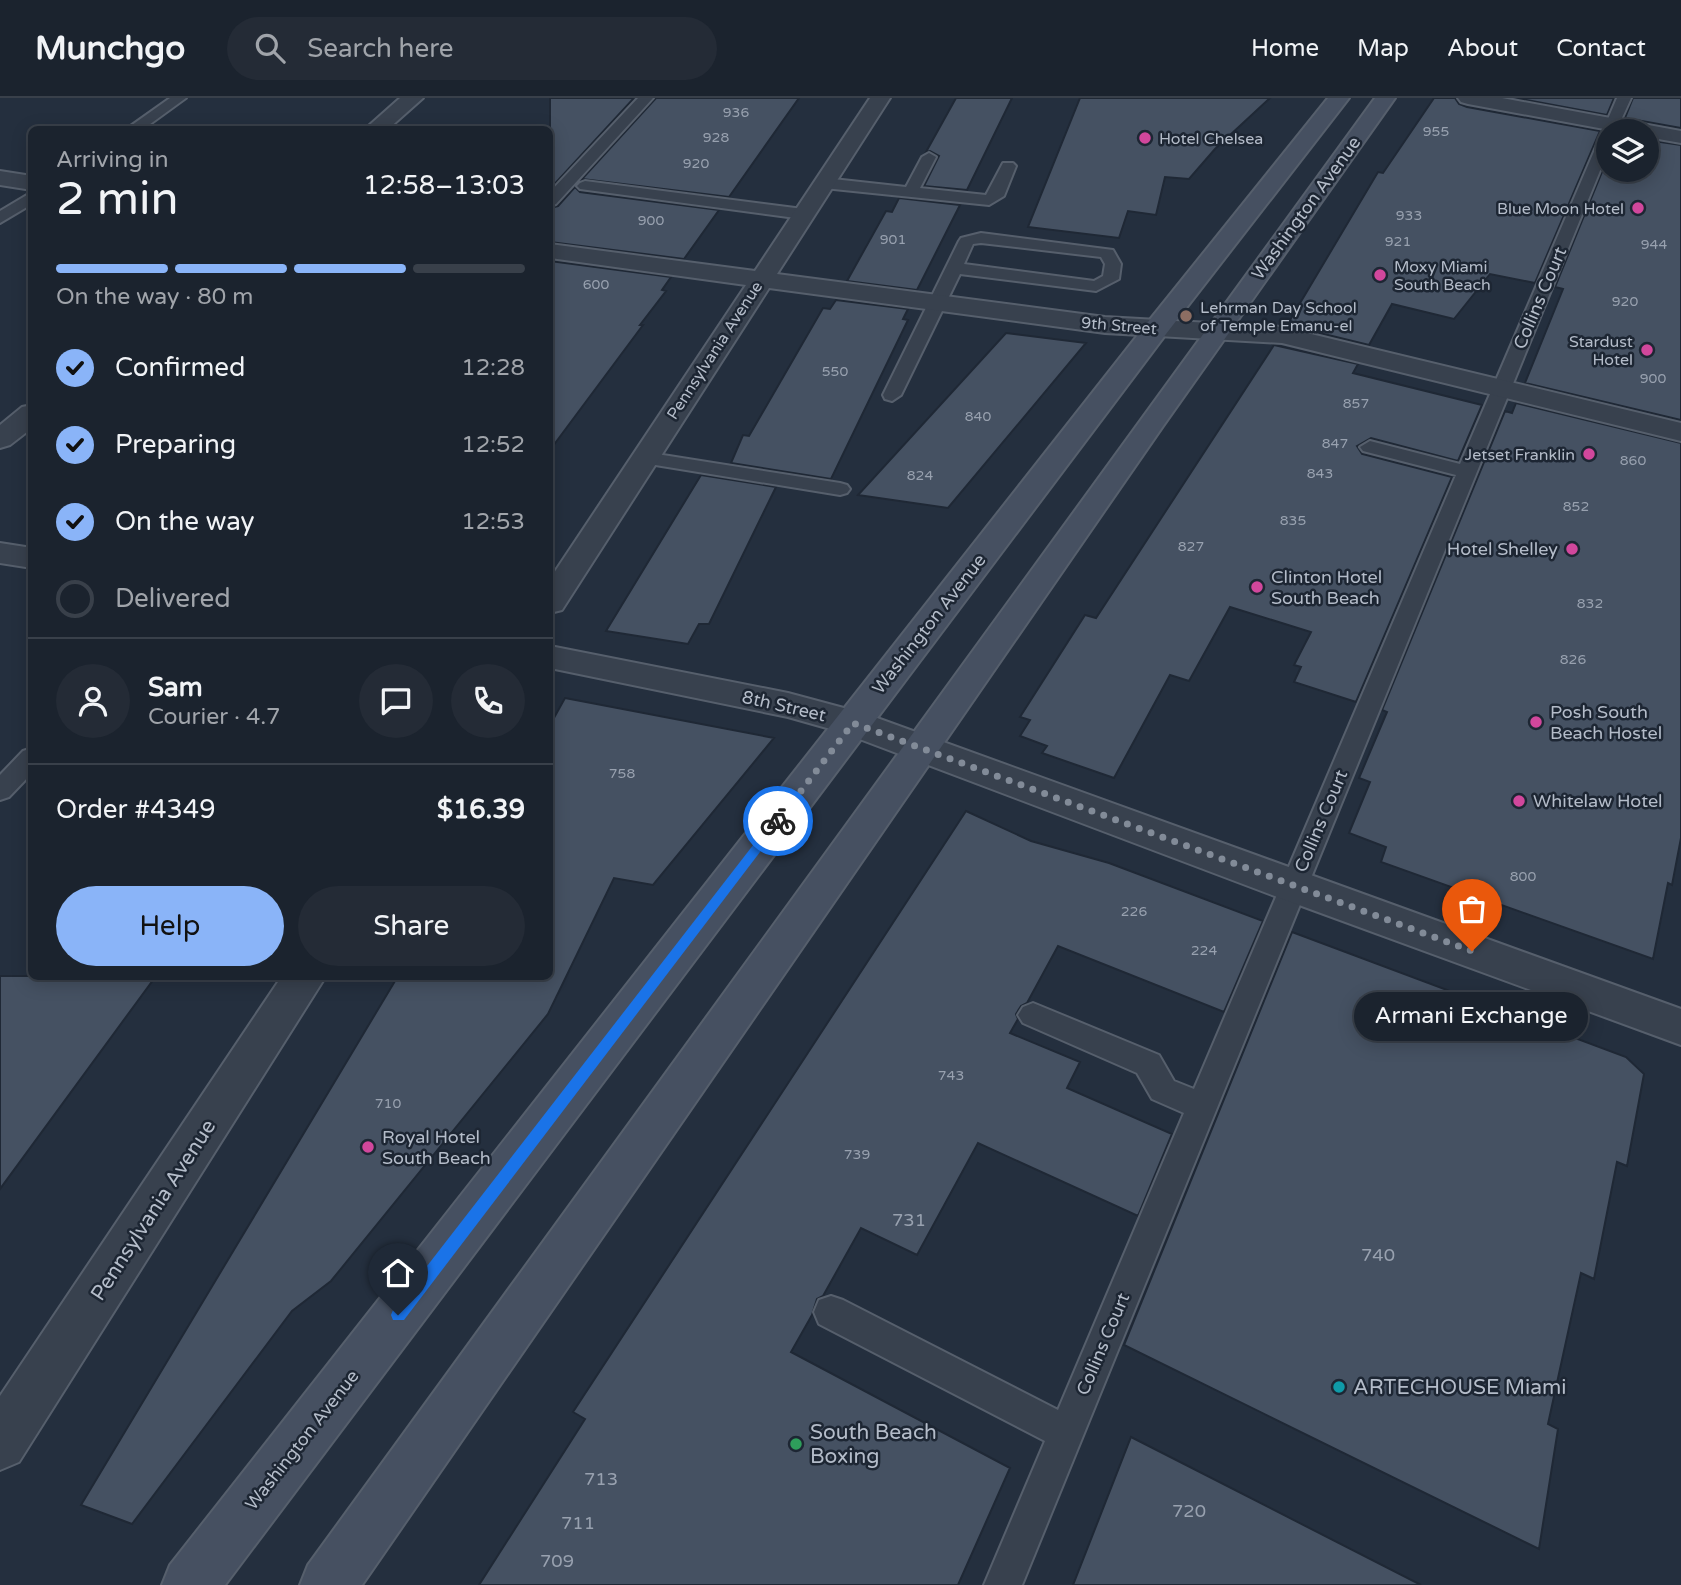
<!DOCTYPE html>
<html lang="en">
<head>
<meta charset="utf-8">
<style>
  body { margin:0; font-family:"Varela Round",sans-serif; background:#242b36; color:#f1f3f6; height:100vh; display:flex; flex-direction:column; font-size:26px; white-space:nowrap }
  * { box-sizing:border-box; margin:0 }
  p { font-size:23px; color:#a0a4aa }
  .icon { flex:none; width:38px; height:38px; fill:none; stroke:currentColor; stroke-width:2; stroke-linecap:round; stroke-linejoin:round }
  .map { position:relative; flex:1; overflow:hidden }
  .details { position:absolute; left:28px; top:28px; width:525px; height:854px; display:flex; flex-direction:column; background:#1b232e; border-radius:10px; box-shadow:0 4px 18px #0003,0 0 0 2px #39404a }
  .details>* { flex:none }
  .buttons { position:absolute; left:1596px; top:21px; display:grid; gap:14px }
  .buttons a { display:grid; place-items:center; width:63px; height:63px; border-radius:50%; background:#1b232e; box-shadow:0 4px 18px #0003,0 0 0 2px #39404a; font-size:35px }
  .pin { position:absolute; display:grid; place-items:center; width:60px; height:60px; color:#fff; margin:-72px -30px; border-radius:50% 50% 50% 0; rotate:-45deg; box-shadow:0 0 7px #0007 }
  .pin .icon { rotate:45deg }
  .courier { position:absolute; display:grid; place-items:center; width:70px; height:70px; margin:-35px; border:5px solid #1a73e8; border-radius:50%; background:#fff; color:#222; box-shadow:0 2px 9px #0007 }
  .bubble { position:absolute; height:49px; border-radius:24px; background:#1b232e; box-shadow:0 4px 18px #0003,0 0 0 2px #39404a; font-size:23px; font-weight:600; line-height:49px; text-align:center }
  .summary em { font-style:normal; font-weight:600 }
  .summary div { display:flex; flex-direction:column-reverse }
  .summary { display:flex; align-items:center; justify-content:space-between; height:119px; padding:0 28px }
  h1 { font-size:46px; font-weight:600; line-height:52px }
  .bar { display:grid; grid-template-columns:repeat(4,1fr); gap:10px 7px; align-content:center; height:84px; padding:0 28px }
  .bar i { height:9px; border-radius:5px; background:#39404a }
  .bar .active { background:#8ab4f8 }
  .bar p { grid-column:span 4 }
  .line { display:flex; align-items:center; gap:18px; padding:0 28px; border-top:2px solid #39404a }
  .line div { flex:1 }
  .round { display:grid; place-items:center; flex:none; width:74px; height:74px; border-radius:37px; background:#242b36 }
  ol { padding:0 28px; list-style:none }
  li { display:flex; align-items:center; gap:21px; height:77px }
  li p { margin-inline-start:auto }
  li .icon { padding:7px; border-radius:50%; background:#8ab4f8; color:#111; stroke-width:4 }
  li:last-child { color:#a0a4aa }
  li i { width:38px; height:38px; border:4px solid #39404a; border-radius:50% }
  .cta { display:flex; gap:14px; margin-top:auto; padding:14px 28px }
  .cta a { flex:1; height:80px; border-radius:42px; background:#8ab4f8; color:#111; font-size:28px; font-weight:600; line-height:80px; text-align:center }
  .cta a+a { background:#242b36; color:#f1f3f6 }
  header { display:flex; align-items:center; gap:42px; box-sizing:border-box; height:98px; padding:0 35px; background:#1b232e; border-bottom:2px solid #39404a }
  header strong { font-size:33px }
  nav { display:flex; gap:38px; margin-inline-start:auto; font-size:24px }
  .search { width:490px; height:63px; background:#242b36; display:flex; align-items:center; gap:18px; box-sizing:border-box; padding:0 24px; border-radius:38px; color:#a0a4aa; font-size:26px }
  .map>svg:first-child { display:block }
  .building { fill:#455162; stroke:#1f2835; stroke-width:2 }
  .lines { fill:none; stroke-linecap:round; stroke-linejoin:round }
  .service-casing { stroke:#565f6c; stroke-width:4 }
  .minor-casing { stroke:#565f6c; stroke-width:4 }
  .secondary-casing { stroke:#565f6c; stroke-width:4 }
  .service { fill:#38414e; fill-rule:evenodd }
  .minor { fill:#38414e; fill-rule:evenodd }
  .secondary { fill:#465061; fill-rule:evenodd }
  .route { fill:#1a73e8 }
  .done { stroke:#828b98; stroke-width:7; stroke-dasharray:0 12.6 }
  .hotel-dot { fill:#d1479c; stroke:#1d2633; stroke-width:2.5 }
  .education-dot { fill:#8d6e63; stroke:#1d2633; stroke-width:2.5 }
  .culture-dot { fill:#0f9aa8; stroke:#1d2633; stroke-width:2.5 }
  .leisure-dot { fill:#2e9e5b; stroke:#1d2633; stroke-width:2.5 }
  .labels { text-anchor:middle; stroke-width:5; stroke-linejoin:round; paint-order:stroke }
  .number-label { font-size:14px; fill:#98a1af }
  .far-poi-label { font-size:16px; fill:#b4bcc9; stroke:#1d2633; text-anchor:start }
  .far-street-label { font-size:16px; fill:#b4bcc9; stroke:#1d2633 }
  .street-label { font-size:18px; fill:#b4bcc9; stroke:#1d2633 }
  .poi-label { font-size:18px; fill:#b4bcc9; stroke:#1d2633; text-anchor:start }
  .near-number-label { font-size:18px; fill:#98a1af }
  .near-street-label { font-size:21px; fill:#b4bcc9; stroke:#1d2633 }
  .near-poi-label { font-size:21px; fill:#b4bcc9; stroke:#1d2633; text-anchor:start }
</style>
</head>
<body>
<header>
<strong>Munchgo</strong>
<div class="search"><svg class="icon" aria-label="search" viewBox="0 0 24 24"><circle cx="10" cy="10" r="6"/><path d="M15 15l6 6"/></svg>Search here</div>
<nav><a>Home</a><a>Map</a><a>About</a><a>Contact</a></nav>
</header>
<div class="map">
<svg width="1681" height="1487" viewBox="0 0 1681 1487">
  <rect width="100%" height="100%" fill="#242f3e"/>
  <path class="building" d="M550,0h84l-84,91z
    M656,0h143l-70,99 -147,-18z
    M956,0h56l-45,92 -43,-4 15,-30 -9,-5 -4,1z
    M1080,0h190l-55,51 -26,30 -24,-2 -9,38 -28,-4 -9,27 -91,-11z
    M1434,0h21l4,6 8,3 133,24 -65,152 -45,-9 -36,45 -62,-15 -23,41 -82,-20 91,-153 5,1z
    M1516,0h98l-7,17z
    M1633,0h48v30l-56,-10z
    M1647,42l34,5v275l-156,-37 38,-94 -8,-2 53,-130v13h39z
    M575,89l5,5 139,18 -35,49 -134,-17v-34l8,-2z
    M899,100l61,7 -43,85 -70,-9 39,-70 6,1z
    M550,163l121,16 -9,13 4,1 -26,34h3l-93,125z
    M836,202l72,9 -5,10 5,1 -77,159 -100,-16 12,-28 6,1 74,-128 7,1z
    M1006,235l80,10 -138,165 -90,-13z
    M1274,247l84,19 -5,9 129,32 -24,56 -87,-23 -14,8 5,8 90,23 -96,225 -62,-20 7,-15 -7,-2 17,-33 -81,-25 -41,74 -19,-6 -56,103 -72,-25 5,-7 -27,-10 10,-16 -10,-3 65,-102 11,3z
    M1516,305l165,40v395l-9,47 -4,-2 -15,76 -272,-97 5,-15 -37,-14 21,-51 -11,-4 28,-66 -5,-2 123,-299 7,2z
    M701,377l75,12 -67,137h-10l-11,20 -82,-13z
    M565,600l209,40 -121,147 -39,-7 -66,136 -217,267 -39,30 -160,213 -51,-19 317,-529h152v-251z
    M966,713l65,30 78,22 154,58 -39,91 -166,-66 -31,57 -6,3 -5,8 2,5 -8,14 70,29 -13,26 105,46 -34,82 -160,-73 -61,112 -56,-27 -38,68 -6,3 -5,16 -21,37 219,116 -52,117h-479l106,-166 -12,-7z
    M1292,834l334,125 18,17 -17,92 -10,-4 -23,117 -13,-6 -33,151 10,5 -19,120 -415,-204z
    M0,878h156l-156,213z
    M1131,1339l290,148h-348z"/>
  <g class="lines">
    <g class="service-casing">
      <path id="service" d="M170,0h16l-44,32h-17z
        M638,0h15l-97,106 -6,2v-14z
        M1617,0h14l-15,33h-8v20l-586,1434h-38l61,-144 -226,-117 -5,-12 5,-12 12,-4 12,4 215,110 126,-297 -32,-14 -15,-26 -114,-50 -5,-8 5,-8 10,-4 126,52 15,26 20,8 262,-614 -93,-24 -3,-4 10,-6 90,23z
        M929,55l7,4 -16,31 66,7 17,-32h10l3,3 -12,30 -15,9 -165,-17 -8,-5 8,-5 82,9 16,-30z
        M585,83l218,28 8,5 -8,5 -223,-30 -3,-3 3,-3z
        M32,94v12l-32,19v-12z
        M981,135l132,17 8,14 -2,15 -23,12 -136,-17 -59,121 -9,6 -7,-2 -2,-4 76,-154 2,-3zM981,145l120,14 4,7 -2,12 -9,5 -130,-17 9,-20z
        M644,354l196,31 7,2 3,4 -3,4 -7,2 -203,-33 -3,-4 3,-4z
        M32,650v25l-23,24 -9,3v-25l23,-24z"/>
    </g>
    <g class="minor-casing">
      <path id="minor" d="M400,0h23l-36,32h-23z
        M870,0h20l-113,176 328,43 177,10 399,96v18l-399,-98 -177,-10 -336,-45 -207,322 -12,3v-34l196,-294 -196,-27v-14l205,27z
        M1458,0h44l179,33v12l-34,-6v-6h-32l-147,-27 -7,-2z
        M0,73l32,5v14l-32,-5z
        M32,307v23l-22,17 -10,3v-23l22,-18z
        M0,445l32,5v20l-32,-5z
        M550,548l238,47 78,21 815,295v36l-401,-147 -439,-166 -53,-15 -238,-49z
        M282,878h44l-307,486 -19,8v-74z"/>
    </g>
    <g class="secondary-casing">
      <path id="secondary" d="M1328,0h21l-183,236 -941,1251h-63l8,-20 978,-1243z
        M1375,0h20l-232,328 -801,1159h-62l8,-20z"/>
    </g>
    <use href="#service" class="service"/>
    <use href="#minor" class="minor"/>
    <use href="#secondary" class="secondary"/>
  </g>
  <path class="route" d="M778,718l4,2v5l-378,497h-11l-2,-5 2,-5 381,-492z"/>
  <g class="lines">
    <path class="done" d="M778,723l75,-98 619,228"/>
  </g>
  <g class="hotel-dot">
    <circle cx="1145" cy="40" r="7"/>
    <circle cx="1638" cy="110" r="7"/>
    <circle cx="1380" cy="177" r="7"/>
    <circle cx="1647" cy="252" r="7"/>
    <circle cx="1589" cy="356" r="7"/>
    <circle cx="1572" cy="451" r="7"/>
    <circle cx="1257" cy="489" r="7"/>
    <circle cx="1536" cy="624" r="7"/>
    <circle cx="1519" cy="703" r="7"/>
    <circle cx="368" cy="1049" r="7"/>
  </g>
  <circle class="education-dot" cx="1186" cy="218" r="7"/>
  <circle class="culture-dot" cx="1339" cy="1289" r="7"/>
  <circle class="leisure-dot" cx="796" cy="1346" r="7"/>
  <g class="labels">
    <g class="number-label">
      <text x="736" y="19">936</text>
      <text x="1436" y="38">955</text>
      <text x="716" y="44">928</text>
      <text x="696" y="70">920</text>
      <text x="1409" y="122">933</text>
      <text x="651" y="127">900</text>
      <text x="893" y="146">901</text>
      <text x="1398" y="148">921</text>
      <text x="1654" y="151">944</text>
      <text x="596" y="191">600</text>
      <text x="1625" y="208">920</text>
      <text x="835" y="278">550</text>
      <text x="1653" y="285">900</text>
      <text x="1356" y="310">857</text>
      <text x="978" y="323">840</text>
      <text x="1335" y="350">847</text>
      <text x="1633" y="367">860</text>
      <text x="1320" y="380">843</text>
      <text x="920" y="382">824</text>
      <text x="1576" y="413">852</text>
      <text x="1293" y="427">835</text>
      <text x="1191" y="453">827</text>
      <text x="1590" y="510">832</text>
      <text x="1573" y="566">826</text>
      <text x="622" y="680">758</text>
      <text x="1523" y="783">800</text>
      <text x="1134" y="818">226</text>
      <text x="1204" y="857">224</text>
      <text x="951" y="982">743</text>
      <text x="388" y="1010">710</text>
      <text x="857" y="1061">739</text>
    </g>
    <g class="far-poi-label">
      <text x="1159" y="46">Hotel Chelsea</text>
      <text x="1624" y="116" text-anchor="end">Blue Moon Hotel</text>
      <text x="1394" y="174">Moxy Miami<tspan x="1394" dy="18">South Beach</tspan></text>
      <text x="1200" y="215">Lehrman Day School<tspan x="1200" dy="18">of Temple Emanu-el</tspan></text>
      <text x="1633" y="249" text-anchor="end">Stardust<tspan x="1633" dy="18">Hotel</tspan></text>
      <text x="1575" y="362" text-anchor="end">Jetset Franklin</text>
    </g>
    <g class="far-street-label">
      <text transform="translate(1119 227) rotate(5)" y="6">9th Street</text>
      <text transform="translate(714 252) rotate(-57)" y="6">Pennsylvania Avenue</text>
    </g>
    <g class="street-label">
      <text transform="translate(1306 110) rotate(-54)" y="6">Washington Avenue</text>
      <text transform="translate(1540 200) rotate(-67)" y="6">Collins Court</text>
      <text transform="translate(929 526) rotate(-52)" y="6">Washington Avenue</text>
      <text transform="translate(784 608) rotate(13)" y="6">8th Street</text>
      <text transform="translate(1321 723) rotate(-67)" y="6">Collins Court</text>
      <text transform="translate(1103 1246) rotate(-67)" y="6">Collins Court</text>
      <text transform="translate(302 1342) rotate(-52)" y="6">Washington Avenue</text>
    </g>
    <g class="poi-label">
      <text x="1558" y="457" text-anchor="end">Hotel Shelley</text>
      <text x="1271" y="485">Clinton Hotel<tspan x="1271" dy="21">South Beach</tspan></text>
      <text x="1550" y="620">Posh South<tspan x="1550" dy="21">Beach Hostel</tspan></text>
      <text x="1533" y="709">Whitelaw Hotel</text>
      <text x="382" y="1045">Royal Hotel<tspan x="382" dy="21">South Beach</tspan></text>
    </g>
    <g class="near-number-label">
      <text x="909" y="1128">731</text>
      <text x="1378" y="1163">740</text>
      <text x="601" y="1387">713</text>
      <text x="1189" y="1419">720</text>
      <text x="578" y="1431">711</text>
      <text x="557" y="1469">709</text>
    </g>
    <g class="near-street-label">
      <text transform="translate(153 1112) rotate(-57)" y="7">Pennsylvania Avenue</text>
    </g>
    <g class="near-poi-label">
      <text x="1353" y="1296">ARTECHOUSE Miami</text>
      <text x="810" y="1341">South Beach<tspan x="810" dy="24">Boxing</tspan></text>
    </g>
  </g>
</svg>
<div class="buttons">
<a><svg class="icon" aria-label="layers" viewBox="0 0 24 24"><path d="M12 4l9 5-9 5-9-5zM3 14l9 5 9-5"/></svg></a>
</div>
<div class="pin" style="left:1472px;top:853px;background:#ea580c"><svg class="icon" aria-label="bag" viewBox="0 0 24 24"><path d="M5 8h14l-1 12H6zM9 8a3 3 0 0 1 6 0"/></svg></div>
<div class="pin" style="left:398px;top:1217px;background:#1f2937"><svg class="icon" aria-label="home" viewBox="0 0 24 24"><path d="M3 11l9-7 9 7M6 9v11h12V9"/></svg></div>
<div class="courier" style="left:778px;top:723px"><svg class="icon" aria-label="bike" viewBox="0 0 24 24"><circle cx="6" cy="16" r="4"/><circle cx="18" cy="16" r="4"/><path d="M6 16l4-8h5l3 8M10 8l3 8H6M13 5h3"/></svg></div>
<div class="bubble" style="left:1354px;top:894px;width:234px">Armani Exchange</div>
<section class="details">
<div class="summary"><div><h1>2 min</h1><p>Arriving in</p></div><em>12:58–13:03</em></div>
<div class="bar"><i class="active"></i><i class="active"></i><i class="active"></i><i></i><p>On the way · 80 m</p></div>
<ol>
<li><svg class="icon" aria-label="check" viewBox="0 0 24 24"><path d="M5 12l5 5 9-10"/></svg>Confirmed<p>12:28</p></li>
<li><svg class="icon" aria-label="check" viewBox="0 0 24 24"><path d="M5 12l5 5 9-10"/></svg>Preparing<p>12:52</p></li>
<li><svg class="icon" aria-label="check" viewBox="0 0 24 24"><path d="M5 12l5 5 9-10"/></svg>On the way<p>12:53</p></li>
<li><i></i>Delivered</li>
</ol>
<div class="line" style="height:126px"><a class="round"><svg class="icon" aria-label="person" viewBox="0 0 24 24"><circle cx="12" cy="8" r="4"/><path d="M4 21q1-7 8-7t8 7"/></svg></a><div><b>Sam</b><p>Courier · 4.7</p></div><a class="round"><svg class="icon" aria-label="chat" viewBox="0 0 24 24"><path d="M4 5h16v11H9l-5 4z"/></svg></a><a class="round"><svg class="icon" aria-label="phone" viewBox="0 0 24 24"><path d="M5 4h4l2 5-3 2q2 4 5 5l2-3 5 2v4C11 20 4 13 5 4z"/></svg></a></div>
<div class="line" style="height:91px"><div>Order #4349</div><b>$16.39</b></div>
<div class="cta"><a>Help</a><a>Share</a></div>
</section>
</div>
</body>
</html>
